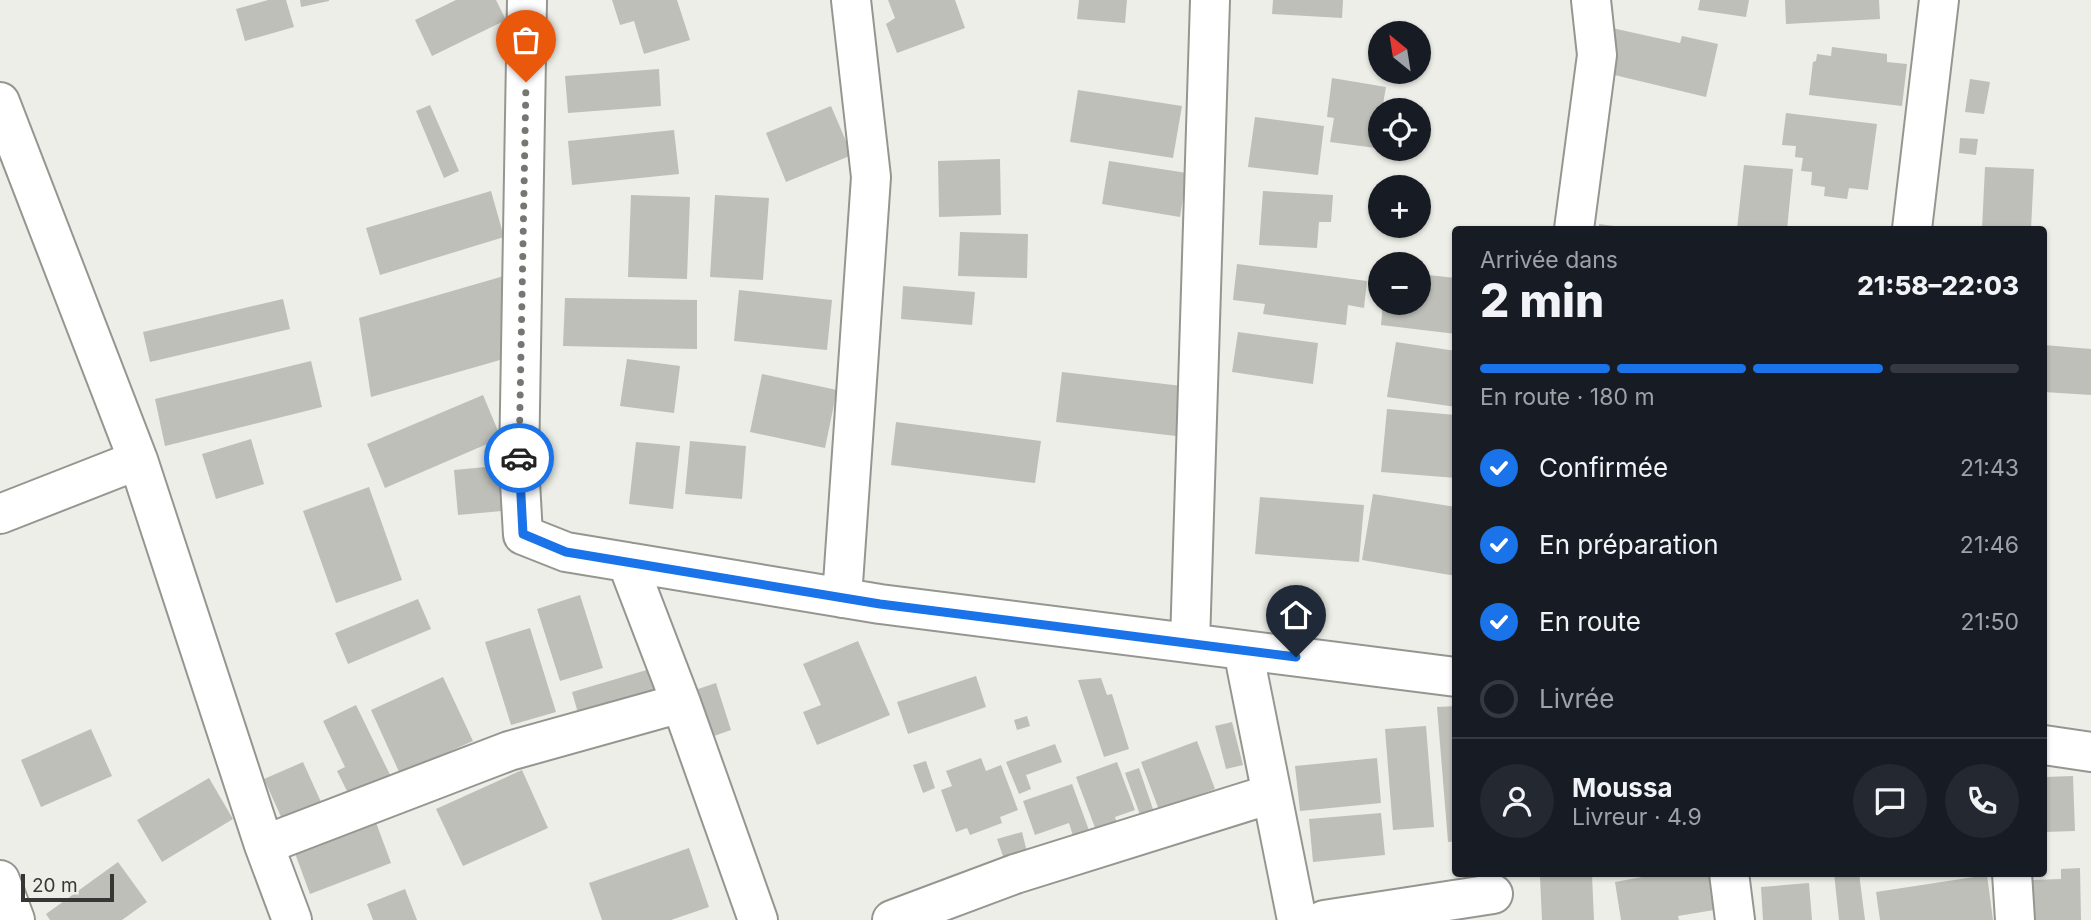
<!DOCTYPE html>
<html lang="fr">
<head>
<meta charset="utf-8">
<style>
  body { margin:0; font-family:Inter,sans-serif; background:#242831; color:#f1f3f6; height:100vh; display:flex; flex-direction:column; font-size:26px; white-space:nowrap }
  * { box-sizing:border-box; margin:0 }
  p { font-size:23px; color:#9ea1a6 }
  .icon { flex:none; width:38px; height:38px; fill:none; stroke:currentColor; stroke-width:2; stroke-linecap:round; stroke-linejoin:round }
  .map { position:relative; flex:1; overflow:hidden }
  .panel { position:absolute; left:1452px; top:226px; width:595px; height:651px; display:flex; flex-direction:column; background:#171b24; border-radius:7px; box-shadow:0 2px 5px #0004 }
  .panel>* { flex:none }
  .needle { width:46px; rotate:330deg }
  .buttons { position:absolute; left:1368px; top:21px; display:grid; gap:14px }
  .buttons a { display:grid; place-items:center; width:63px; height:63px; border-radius:50%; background:#171b24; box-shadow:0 2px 5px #0004; font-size:35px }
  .scale { position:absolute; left:21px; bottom:18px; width:93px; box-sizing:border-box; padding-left:7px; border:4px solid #363634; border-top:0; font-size:19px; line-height:24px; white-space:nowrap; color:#363634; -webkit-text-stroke:5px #edeee7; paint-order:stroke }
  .pin { position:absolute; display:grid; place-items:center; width:60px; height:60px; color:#fff; margin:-72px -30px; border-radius:50% 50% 50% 0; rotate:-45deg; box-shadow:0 0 7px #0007 }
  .pin .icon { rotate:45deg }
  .courier { position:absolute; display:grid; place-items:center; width:70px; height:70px; margin:-35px; border:5px solid #1a73e8; border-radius:50%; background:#fff; color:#222; box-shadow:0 2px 9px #0007 }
  .head em { font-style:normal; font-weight:800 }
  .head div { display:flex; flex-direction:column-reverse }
  .head { display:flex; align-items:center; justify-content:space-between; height:119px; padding:0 28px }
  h1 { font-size:46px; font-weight:800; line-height:52px }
  .bar { display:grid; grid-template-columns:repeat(4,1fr); gap:10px 7px; align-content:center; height:84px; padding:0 28px }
  .bar i { height:9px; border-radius:5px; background:#363941 }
  .bar .active { background:#1a73e8 }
  .bar p { grid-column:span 4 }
  .line { display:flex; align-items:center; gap:18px; padding:0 28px; border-top:2px solid #363941 }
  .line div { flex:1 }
  .round { display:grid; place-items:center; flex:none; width:74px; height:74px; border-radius:37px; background:#242831 }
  ol { padding:0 28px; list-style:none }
  li { display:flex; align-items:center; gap:21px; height:77px }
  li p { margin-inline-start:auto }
  li .icon { padding:7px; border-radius:50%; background:#1a73e8; color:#fff; stroke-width:4 }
  li:last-child { color:#9ea1a6 }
  li i { width:38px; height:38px; border:4px solid #363941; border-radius:50% }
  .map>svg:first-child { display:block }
  .building { fill:#bebfb9 }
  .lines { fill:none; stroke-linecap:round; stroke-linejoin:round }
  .minor-casing { stroke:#969691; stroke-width:42 }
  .minor { stroke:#fff; stroke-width:38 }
  .done { stroke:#767673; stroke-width:7; stroke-dasharray:0 12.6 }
  .route { stroke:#1a73e8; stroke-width:9 }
</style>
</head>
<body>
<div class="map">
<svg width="2091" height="920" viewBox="0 0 2091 920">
  <rect width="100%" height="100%" fill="#edeee7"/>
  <path class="building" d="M268,0h18l8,27 -49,14 -9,-32z
    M300,0h29v1l-28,6z
    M456,0h40l10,20 -74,36 -17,-36z
    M612,0h65l13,40 -46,14 -10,-33 -14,4z
    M888,0h67l10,28 -68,25 -11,-29 9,-6z
    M1079,0h48l-2,23 -48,-4z
    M1273,0h70l-1,18 -70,-4z
    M1700,0h49l-3,17 -48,-7z
    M1785,0h94l1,19 -94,5z
    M1612,28l68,15 2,-7 36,8 -12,53 -104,-25z
    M1832,47l55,7v8l20,2 -5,42 -93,-11 4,-33 3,-1 1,-7 14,2z
    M659,69l2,37 -93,7 -3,-37z
    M1332,78l54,9 -4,23h-1l-5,38 -46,-6 4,-24 -7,-1z
    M1970,79l20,3 -6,32 -19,-2z
    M1078,90l104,16 -9,52 -103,-16z
    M430,105l29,66 -15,7 -28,-67z
    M831,106l21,49 -66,27 -20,-49z
    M1786,113l91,11 -9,66 -19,-2 -2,11 -23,-3 1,-9 -14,-2 1,-13 -11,-1 2,-13 -8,-1 1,-11 -14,-1z
    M1255,117l69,9 -6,49 -70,-8z
    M674,130l5,44 -107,11 -4,-44z
    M1960,138l18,1 -2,16 -17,-2z
    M1000,159l1,56 -62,2 -1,-56z
    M1109,161l78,12 -7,44 -78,-13z
    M1744,165l49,4 -6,60h-50z
    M1985,167l49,2 -3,60h-49z
    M491,191l13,46 -124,38 -14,-47z
    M1263,191l70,4 -2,27h-12l-2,26 -58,-3z
    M631,195l59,2 -3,82 -59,-2z
    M715,195l54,3 -6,82 -53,-3z
    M1599,224l30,4v1h-30z
    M960,232l68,2 -1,44 -69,-2z
    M1237,264l130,17 -3,27 -16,-3 -2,20 -83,-11 2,-10 -32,-4z
    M514,273l-7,85 -136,39 -12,-79z
    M1419,274l37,4v56l-75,-9 2,-22h36z
    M903,286l72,6 -3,33 -71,-6z
    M739,290l93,10 -5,50 -93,-9z
    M565,298l132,2v49l-134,-3z
    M283,299l7,30 -140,33 -7,-30z
    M1238,332l80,11 -5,41 -81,-12z
    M1396,342l60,9v56l-69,-10z
    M2044,345l47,4v46l-47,-3z
    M627,359l53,7 -6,47 -54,-7z
    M311,361l11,46 -157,39 -10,-47z
    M1062,372l120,14 -6,50 -120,-14z
    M762,374l75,16 -12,58 -75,-16z
    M483,395l18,43 -116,50 -18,-44z
    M1387,409l69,6v63l-75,-6z
    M896,422l145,19 -6,42 -144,-18z
    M251,439l13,45 -48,15 -14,-45z
    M690,441l56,5 -4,53 -57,-5z
    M636,442l44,4 -7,63 -44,-5z
    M507,465l5,45 -54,5 -4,-45z
    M369,487l33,93 -66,23 -33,-92z
    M1373,494l83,13v69l-94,-16z
    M1260,497l104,8 -5,57 -104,-8z
    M580,595l23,73 -43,13 -23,-72z
    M418,599l13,30 -83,35 -13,-31z
    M530,628l26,84 -45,13 -26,-83z
    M858,641l32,74 -73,30 -14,-33 18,-7 -18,-41z
    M650,669l8,29 -78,22 -8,-28z
    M976,676l10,31 -78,27 -11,-32z
    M443,677l30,64 -73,33 -29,-64z
    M1101,678l6,17 5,-1 17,55 -25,8 -26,-77z
    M716,683l15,47 -17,6 -16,-47z
    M356,705l40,82 -41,20 -18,-36 8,-4 -22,-46z
    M1456,706v135l-8,1 -11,-135z
    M1027,716l3,10 -13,4 -3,-10z
    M1232,722l11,43 -17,4 -11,-43z
    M1426,726l8,101 -41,3 -8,-101z
    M91,729l21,47 -71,31 -20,-47z
    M1197,741l18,48 -56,21 -18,-48z
    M1055,744l7,18 -36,13 5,14 -12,5 -13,-32z
    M981,758l5,13 15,-6 17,45 -18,7 2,6 -32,12 -3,-7 -11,4 -15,-42 11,-4 -6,-15z
    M1377,758l4,45 -81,8 -5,-45z
    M926,761l9,27 -12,5 -10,-28z
    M303,762l23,51 -39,17 -23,-51z
    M1117,762l18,48 -20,7 3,8 -21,8 -21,-56z
    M1139,768l17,50 -13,5 -18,-50z
    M522,770l26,58 -85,38 -27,-57z
    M2073,776l2,55 -31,1v-55z
    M209,778l24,41 -71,43 -25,-42z
    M1072,784l18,49 -16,6 -5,-16 -34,12 -12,-34z
    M1381,813l4,42 -72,7 -4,-43z
    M374,817l17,46 -81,31 -17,-46z
    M1022,832l5,20 -23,7 -7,-20z
    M689,848l20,59 -38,13h-69l-13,-37z
    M118,862l29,40 -25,18h-72l-4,-6z
    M2080,868l1,52h-50l-2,-40 32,-1v-10z
    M1551,873l41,2 2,45h-52l-2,-43h11z
    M1664,873h44l6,37 -36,6 1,4h-58l-6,-38z
    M1834,873h25l6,47h-26z
    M1987,875l6,45h-113l-4,-28z
    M1809,883l3,37h-49l-2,-33z
    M405,889l12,31h-44l-6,-16z"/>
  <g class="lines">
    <g class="minor-casing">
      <path id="minor" d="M527,0l-8,465 4,70 43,17 314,52 576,73
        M0,102l138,358 126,385 28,75
        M1574,229l23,-174 -6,-55
        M1912,229l27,-229
        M0,514l138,-54
        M627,562l54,141 77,217
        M842,598l29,-421 -20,-177
        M1190,643l20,-643
        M1243,650l54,270
        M2044,745l47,7
        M264,845l245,-94 172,-48
        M1729,873l6,47
        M2012,873l3,47
        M0,880l15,40
        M892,920l123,-46 256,-80
        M1324,920l169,-26"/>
    </g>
    <use href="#minor" class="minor"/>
  </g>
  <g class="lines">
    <path class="done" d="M519,458l7,-376"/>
    <path class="route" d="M519,458l4,76 43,18 314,52 416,53"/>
  </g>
</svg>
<div class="buttons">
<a><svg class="needle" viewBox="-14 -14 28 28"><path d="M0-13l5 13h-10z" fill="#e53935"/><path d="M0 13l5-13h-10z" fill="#9ea1a6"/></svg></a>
<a><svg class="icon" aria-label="locate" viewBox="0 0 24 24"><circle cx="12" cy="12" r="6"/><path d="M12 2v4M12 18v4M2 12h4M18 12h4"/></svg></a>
<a>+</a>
<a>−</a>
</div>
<div class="scale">20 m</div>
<div class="pin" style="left:526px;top:82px;background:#ea580c"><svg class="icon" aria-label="bag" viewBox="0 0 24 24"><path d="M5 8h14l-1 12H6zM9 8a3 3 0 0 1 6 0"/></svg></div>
<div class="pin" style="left:1296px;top:657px;background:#1f2937"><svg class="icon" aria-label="home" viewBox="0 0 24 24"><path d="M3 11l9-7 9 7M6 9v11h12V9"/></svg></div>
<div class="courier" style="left:519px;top:458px"><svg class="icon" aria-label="car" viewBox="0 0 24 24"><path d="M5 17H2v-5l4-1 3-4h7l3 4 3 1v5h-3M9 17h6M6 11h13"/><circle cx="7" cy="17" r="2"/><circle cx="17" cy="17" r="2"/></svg></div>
<section class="panel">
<div class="head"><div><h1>2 min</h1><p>Arrivée dans</p></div><em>21:58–22:03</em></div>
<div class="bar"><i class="active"></i><i class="active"></i><i class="active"></i><i></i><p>En route · 180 m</p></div>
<ol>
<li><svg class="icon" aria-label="check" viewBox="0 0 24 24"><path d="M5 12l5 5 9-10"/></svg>Confirmée<p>21:43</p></li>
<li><svg class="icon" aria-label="check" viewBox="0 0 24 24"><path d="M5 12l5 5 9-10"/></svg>En préparation<p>21:46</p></li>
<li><svg class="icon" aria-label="check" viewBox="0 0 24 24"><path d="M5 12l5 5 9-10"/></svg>En route<p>21:50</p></li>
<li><i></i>Livrée</li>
</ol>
<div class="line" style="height:126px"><a class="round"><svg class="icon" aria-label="person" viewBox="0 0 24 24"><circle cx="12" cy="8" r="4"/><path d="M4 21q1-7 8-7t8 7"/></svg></a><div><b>Moussa</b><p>Livreur · 4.9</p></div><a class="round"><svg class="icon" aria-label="chat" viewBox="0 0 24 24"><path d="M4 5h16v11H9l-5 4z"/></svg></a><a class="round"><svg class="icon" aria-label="phone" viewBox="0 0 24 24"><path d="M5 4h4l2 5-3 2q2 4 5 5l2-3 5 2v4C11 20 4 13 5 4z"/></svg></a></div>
</section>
</div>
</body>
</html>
